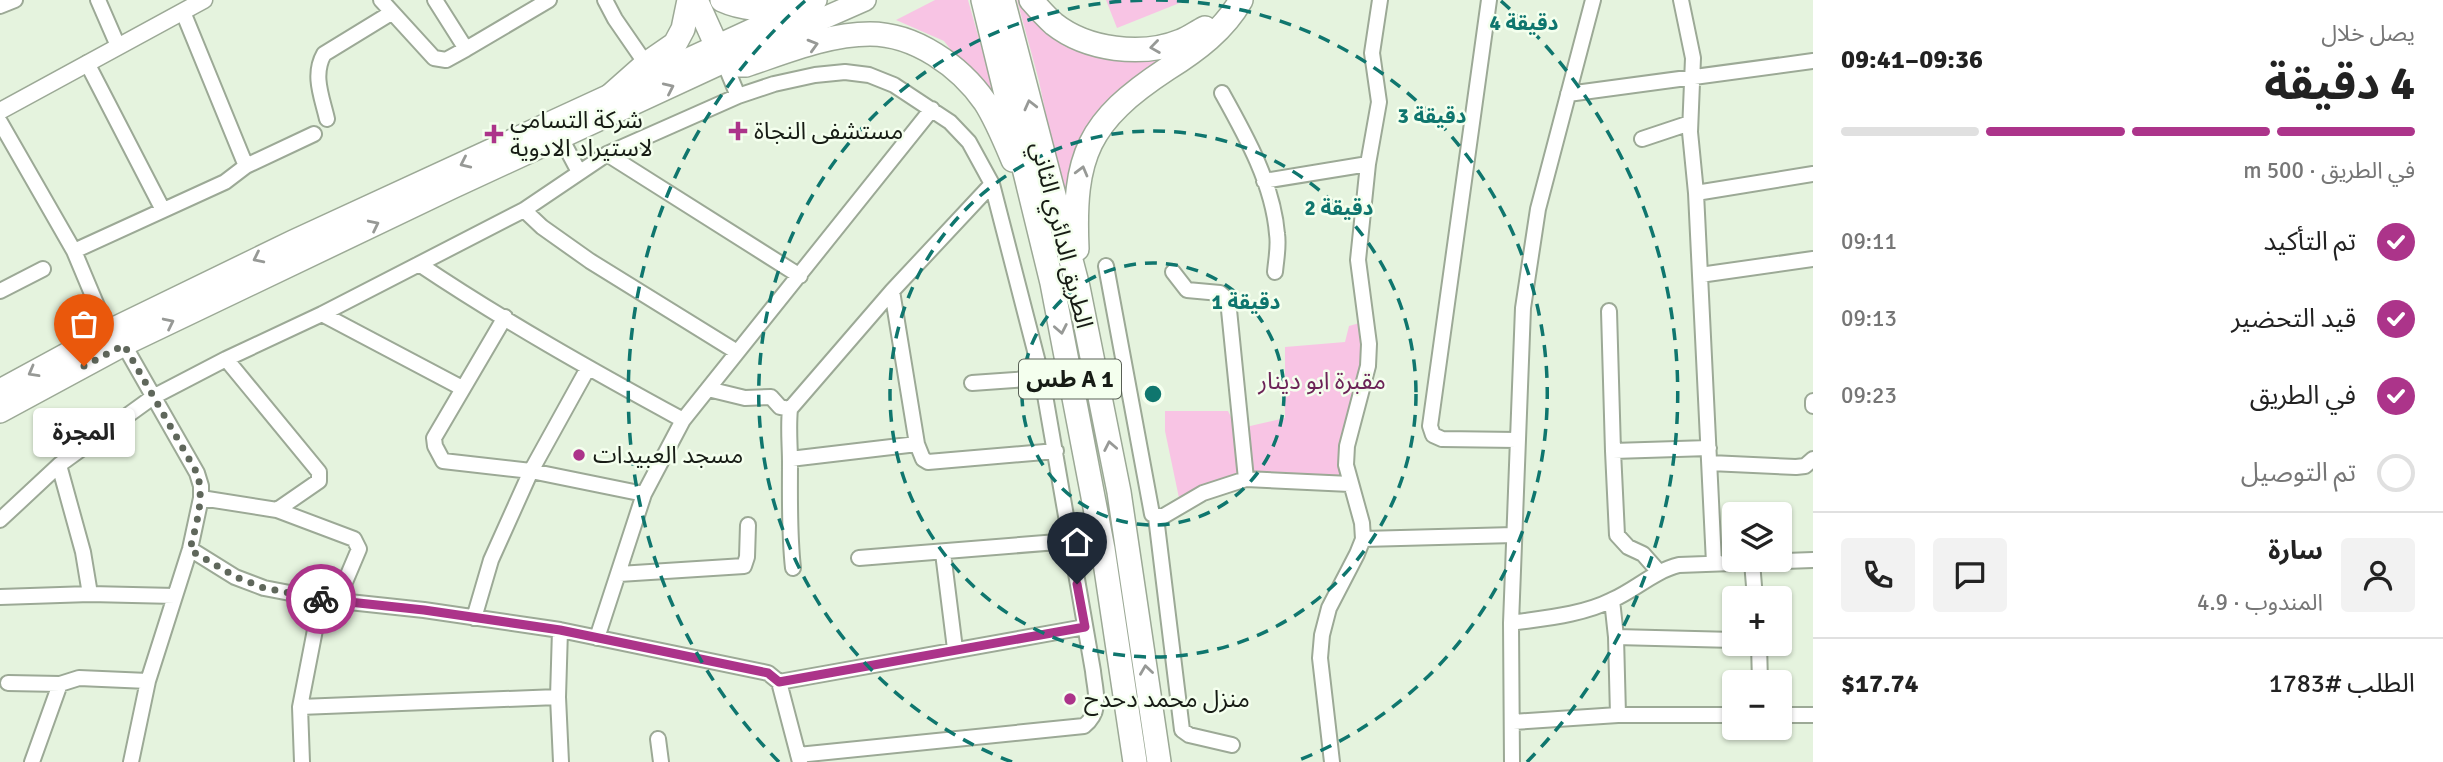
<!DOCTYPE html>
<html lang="ar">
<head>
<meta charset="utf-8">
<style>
  body { margin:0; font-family:Signika,"Noto Sans Arabic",sans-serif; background:#f2f2f2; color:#222; direction:rtl; height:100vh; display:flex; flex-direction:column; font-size:26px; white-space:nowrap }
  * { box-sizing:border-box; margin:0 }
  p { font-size:23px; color:#767676 }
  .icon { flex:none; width:38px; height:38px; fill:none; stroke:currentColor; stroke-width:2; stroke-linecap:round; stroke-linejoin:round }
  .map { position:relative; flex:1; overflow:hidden; direction:ltr }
  .side { display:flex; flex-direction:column; background:#fff; width:630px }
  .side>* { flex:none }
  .tools { position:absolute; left:1722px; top:502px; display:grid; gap:14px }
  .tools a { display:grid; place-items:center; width:70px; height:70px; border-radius:7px; background:#fff; box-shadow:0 2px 5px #0004; font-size:35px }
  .pin { position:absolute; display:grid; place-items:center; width:60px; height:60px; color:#fff; margin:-72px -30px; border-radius:50% 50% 50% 0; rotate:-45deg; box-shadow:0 0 7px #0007 }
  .pin .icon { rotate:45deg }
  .courier { position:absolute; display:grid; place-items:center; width:70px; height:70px; margin:-35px; border:5px solid #ac348a; border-radius:50%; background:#fff; color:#222; box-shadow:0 2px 9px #0007 }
  .bubble { position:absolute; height:49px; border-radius:7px; background:#fff; box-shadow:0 2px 5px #0004; font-size:23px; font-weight:700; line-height:49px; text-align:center; direction:rtl }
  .head em { font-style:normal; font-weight:700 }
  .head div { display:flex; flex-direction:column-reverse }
  .head { display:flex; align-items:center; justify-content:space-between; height:119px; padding:0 28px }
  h1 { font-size:46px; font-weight:700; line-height:52px }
  .bar { display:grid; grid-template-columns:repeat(4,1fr); gap:10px 7px; align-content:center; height:84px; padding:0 28px }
  .bar i { height:9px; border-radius:5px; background:#e0e0e0 }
  .bar .selected { background:#ac348a }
  .bar p { grid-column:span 4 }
  .line { display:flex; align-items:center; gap:18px; padding:0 28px; border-top:2px solid #e0e0e0 }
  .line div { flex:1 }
  .round { display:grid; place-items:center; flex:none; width:74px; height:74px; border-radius:7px; background:#f2f2f2 }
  ol { padding:0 28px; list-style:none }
  li { display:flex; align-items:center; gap:21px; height:77px }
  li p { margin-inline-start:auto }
  li .icon { padding:7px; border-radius:50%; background:#ac348a; color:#fff; stroke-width:4 }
  li:last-child { color:#767676 }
  li i { width:38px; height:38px; border:4px solid #e0e0e0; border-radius:50% }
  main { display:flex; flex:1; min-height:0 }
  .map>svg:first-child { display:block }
  .green { fill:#f8c4e4 }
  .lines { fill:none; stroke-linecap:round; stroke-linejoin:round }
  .minor-casing { stroke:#9ca996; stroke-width:18 }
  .tertiary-casing { stroke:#9ca996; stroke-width:19 }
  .primary-casing { stroke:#9ca996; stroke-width:24 }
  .trunk-casing { stroke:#9ca996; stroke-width:26 }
  .minor { stroke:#fff; stroke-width:14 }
  .tertiary { stroke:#fff; stroke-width:16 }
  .primary { stroke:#fff; stroke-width:21 }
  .trunk { stroke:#fff; stroke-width:23 }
  .oneway { stroke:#979996 }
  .done { stroke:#5f675b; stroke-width:7; stroke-dasharray:0 12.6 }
  .route { stroke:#ac348a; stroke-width:9 }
  .ring { fill:none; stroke:#0f766e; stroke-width:3.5; stroke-dasharray:12 9 }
  .poi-dot { fill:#ac348a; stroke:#f4ffee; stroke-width:2.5 }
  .labels { text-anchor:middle; stroke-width:5; stroke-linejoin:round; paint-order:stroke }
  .shield { fill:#f4ffee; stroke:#596056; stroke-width:2 }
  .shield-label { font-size:23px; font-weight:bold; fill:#171c15 }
  .poi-label { font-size:24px; fill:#171c15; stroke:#f4ffee; text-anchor:start }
  .street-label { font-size:24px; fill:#171c15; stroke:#f4ffee }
  .park-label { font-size:24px; fill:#6c2457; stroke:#f4ffee }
  .centre { fill:#0f766e; stroke:#f4ffee; stroke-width:3.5 }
  .ring-label { font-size:21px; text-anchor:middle; font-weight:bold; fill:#0f766e; stroke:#f4ffee; stroke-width:5; stroke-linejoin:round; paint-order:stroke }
</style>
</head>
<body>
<main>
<section class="side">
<div class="head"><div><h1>4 دقيقة</h1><p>يصل خلال</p></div><em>09:36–09:41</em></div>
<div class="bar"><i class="selected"></i><i class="selected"></i><i class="selected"></i><i></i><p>في الطريق · 500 m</p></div>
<ol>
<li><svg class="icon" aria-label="check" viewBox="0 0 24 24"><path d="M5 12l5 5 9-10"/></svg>تم التأكيد<p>09:11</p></li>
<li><svg class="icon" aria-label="check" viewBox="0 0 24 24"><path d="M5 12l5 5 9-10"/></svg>قيد التحضير<p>09:13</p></li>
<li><svg class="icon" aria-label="check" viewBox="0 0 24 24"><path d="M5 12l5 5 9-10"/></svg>في الطريق<p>09:23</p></li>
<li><i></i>تم التوصيل</li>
</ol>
<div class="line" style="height:126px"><a class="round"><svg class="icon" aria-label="person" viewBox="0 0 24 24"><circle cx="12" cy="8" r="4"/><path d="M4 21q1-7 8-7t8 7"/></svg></a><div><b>سارة</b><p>المندوب · 4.9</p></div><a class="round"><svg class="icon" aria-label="chat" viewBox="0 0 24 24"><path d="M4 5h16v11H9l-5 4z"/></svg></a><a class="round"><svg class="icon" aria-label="phone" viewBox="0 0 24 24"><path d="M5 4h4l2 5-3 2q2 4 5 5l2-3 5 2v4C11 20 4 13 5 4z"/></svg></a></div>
<div class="line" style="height:91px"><div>الطلب #1783</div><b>$17.74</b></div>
</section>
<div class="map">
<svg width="1813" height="762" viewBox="0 0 1813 762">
  <rect width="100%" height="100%" fill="#e5f3de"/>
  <path class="green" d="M935,0h33l32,113 -56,-72 -48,-21z
    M1017,0h14l48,41h102l-80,83 -28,122 -34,-165z
    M1106,0h81l-70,28z
    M1363,322l2,42 -22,82 -2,33 -91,-8 -71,27 -14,-67v-20h63l9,18 48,-11v-71l60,-5 4,-16z"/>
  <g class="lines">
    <g class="minor-casing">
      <path id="minor" d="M98,0l20,46
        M381,0l53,58 12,2 20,-11
        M435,0l31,49 83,-49
        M605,0l10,19 31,45
        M1489,0l-59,426 3,9 9,4 75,1
        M1681,0l12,58 -3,74 6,61 18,370
        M0,6l15,-6
        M724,62l14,34
        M87,63l76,147
        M1222,93c24,43 51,91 55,141 2,12 -1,26 -2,38
        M1568,94l245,-33
        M327,119c-5,-22 -15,-44 -3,-65l67,-41
        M0,122l74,129 34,81
        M561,138l18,34
        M1642,139l48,-16
        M607,154l193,122
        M246,166l68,-32
        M1264,181l104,-17
        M1696,193l117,-19
        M524,210l18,17 48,34 147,91
        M74,251l151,-69 21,-16 -63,-154
        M419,264c85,57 174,107 264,156
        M1106,266l46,248 10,3 41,-24 43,-14
        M1173,272l14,18 33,3 8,7 18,179 104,5
        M1700,275l113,-16
        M0,291l43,-22
        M892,291l25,153 6,15 5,3 128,-11
        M1609,311l4,140
        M322,314l140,74
        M505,317l-71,121 1,8 8,15 88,10 113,23
        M124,345l73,128 4,13v12l-11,51 -42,132 -17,81
        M226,359l93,113v9l-42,29
        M972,383l70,-5
        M708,389l37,9 26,-1 9,10 10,2
        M1813,401v5
        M790,459l127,-15
        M1710,463l86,4 9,-1 8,-7
        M201,498l76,12 77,29 5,10 -22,52
        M1156,517l26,213 7,5 43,10
        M0,520l59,-55
        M1363,539l151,-4
        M190,549l45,28 29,11 57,11 103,11 136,20
        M943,553l12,96
        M859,558l211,-17
        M1752,562l3,36
        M793,568c-4,-36 -3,-69 -3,-105 0,-18 -2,-35 0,-54l102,-118 100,-107
        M1659,572l-16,-18 -15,-7 -11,-12 -4,-84 96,-3
        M619,574l125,-8 3,-9 1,-32
        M90,594l-7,-42 -24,-87 94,-68 73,-38 96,-45 202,-104 83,-56 131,-58 36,-12 41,-9 30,-3 24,3 25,10 56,37 19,20 23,42 50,194 51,293c2,21 10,40 -9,55l-286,29
        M0,597l90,-3 85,2
        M1612,600l4,37 2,78
        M474,618l17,-58 40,-89 57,-103
        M1511,623c34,-5 71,-8 101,-23 23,-10 42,-29 67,-35l134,-5
        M1616,637l118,3
        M597,638l47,-144 39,-74 249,-311
        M1759,644l1,38
        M779,682l306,-55
        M8,683l52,1
        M300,707l258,-10
        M1780,715h33
        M1513,722l105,-7h116
        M658,739l3,23
        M32,762l28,-78 19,-6 69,3
        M302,762l-2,-55 21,-108
        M561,762l-3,-65 2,-67 208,43 11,9 21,80
        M1332,762l-12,-104 2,-23 7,-27 28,-54 6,-15 -1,-16 -16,-58 1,-19 21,-80 1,-22 -11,-84 10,-96 11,-62 -7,-49 8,-53
        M1512,762l-1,-139 12,-315 15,-99 55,-209"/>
    </g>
    <g class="tertiary-casing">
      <path id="tertiary" d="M0,111l204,-111"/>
    </g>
    <g class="primary-casing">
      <path id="primary" d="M0,390l114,-62 179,-87 523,-241
        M0,412l124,-67 328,-157 272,-126 141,-62"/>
    </g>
    <g class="trunk-casing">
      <path id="trunk" d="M696,0l28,62 10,3h12c39,-13 82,-31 124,-31 45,0 90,32 115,68 11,17 20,39 28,58
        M722,0c24,11 48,9 74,9
        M983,0l69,283 51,266 32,213
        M1003,0l75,287 41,205 40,270
        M1031,0c7,8 15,17 23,24 33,26 88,33 127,17 8,-3 16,-9 24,-13
        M611,95l35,-31 29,-20 8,-15 6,-29
        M1077,249c-4,-94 11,-128 90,-180 30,-19 57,-39 74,-69"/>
    </g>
    <use href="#minor" class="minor"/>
    <use href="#tertiary" class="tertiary"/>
    <use href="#primary" class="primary"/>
    <use href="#trunk" class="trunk"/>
  </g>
  <defs><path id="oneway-chevron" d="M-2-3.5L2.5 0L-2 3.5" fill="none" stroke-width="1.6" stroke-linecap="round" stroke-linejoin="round" transform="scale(1.75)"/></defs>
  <g class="oneway">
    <use href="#oneway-chevron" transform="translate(813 45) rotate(-16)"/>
    <use href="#oneway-chevron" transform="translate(1155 47) rotate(172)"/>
    <use href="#oneway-chevron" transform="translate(669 88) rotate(-25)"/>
    <use href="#oneway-chevron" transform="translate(1030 105) rotate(-104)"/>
    <use href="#oneway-chevron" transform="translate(465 163) rotate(155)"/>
    <use href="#oneway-chevron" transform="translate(1082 171) rotate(-75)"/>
    <use href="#oneway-chevron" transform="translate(374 225) rotate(-26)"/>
    <use href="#oneway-chevron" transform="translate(258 258) rotate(154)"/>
    <use href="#oneway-chevron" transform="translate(169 323) rotate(-26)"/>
    <use href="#oneway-chevron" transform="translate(1061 329) rotate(79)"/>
    <use href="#oneway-chevron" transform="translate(33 372) rotate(151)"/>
    <use href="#oneway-chevron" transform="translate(1110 446) rotate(-101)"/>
    <use href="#oneway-chevron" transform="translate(1146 670) rotate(-98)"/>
  </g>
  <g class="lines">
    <path class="done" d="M84,366l40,-21 73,128c8,26 -1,51 -7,77l46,27 28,11 57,11"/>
    <path class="route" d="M321,599l103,11 136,20 208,43 11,9 306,-55 -8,-43"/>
  </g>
  <g class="ring">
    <circle cx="1153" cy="394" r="131"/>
    <circle cx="1153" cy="394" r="263"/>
    <path d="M1012 762A394 394 0 0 1 1150 0M1156 0A394 394 0 0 1 1294 762"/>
    <path d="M779 762A525 525 0 0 1 805 1M1501 1A525 525 0 0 1 1527 762"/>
  </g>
  <g class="poi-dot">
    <path d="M734.5 120.5h7v7h7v7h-7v7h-7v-7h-7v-7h7z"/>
    <path d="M490.5 123.5h7v7h7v7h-7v7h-7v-7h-7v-7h7z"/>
    <circle cx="579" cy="455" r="7"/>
    <circle cx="1070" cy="699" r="7"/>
  </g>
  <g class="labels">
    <rect class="shield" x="1019" y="359.5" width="102" height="39" rx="5"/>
    <g class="shield-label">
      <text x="1070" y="387">طس A 1</text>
    </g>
    <g class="poi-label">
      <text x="510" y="128">شركة التسامي<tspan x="510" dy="28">لاستيراد الادوية</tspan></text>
      <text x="754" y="139">مستشفى النجاة</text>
      <text x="593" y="463">مسجد العبيدات</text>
      <text x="1084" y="707">منزل محمد دحدح</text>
    </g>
    <g class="street-label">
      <text transform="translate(1062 235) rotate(76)" y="8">الطريق الدائري الثاني</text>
    </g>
    <g class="park-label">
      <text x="1322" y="389">مقبرة ابو دينار</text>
    </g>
  </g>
  <circle cx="1153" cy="394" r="10" class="centre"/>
  <g class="ring-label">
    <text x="1524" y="30">4 دقيقة</text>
    <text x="1432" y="123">3 دقيقة</text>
    <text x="1339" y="215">2 دقيقة</text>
    <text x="1246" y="309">1 دقيقة</text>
  </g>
</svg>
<div class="tools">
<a><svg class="icon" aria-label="layers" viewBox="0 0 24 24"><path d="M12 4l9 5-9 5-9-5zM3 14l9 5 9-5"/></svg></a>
<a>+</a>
<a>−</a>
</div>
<div class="pin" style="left:84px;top:366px;background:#ea580c"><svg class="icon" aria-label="bag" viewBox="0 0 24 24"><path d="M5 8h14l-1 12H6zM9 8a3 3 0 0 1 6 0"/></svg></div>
<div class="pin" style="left:1077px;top:584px;background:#1f2937"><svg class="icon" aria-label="home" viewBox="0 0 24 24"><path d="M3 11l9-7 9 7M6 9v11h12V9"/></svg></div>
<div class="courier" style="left:321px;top:599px"><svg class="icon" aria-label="bike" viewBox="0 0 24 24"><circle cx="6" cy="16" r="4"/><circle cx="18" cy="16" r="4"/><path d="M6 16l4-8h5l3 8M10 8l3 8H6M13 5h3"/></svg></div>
<div class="bubble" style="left:33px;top:408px;width:102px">المجرة</div>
</div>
</main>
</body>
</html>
